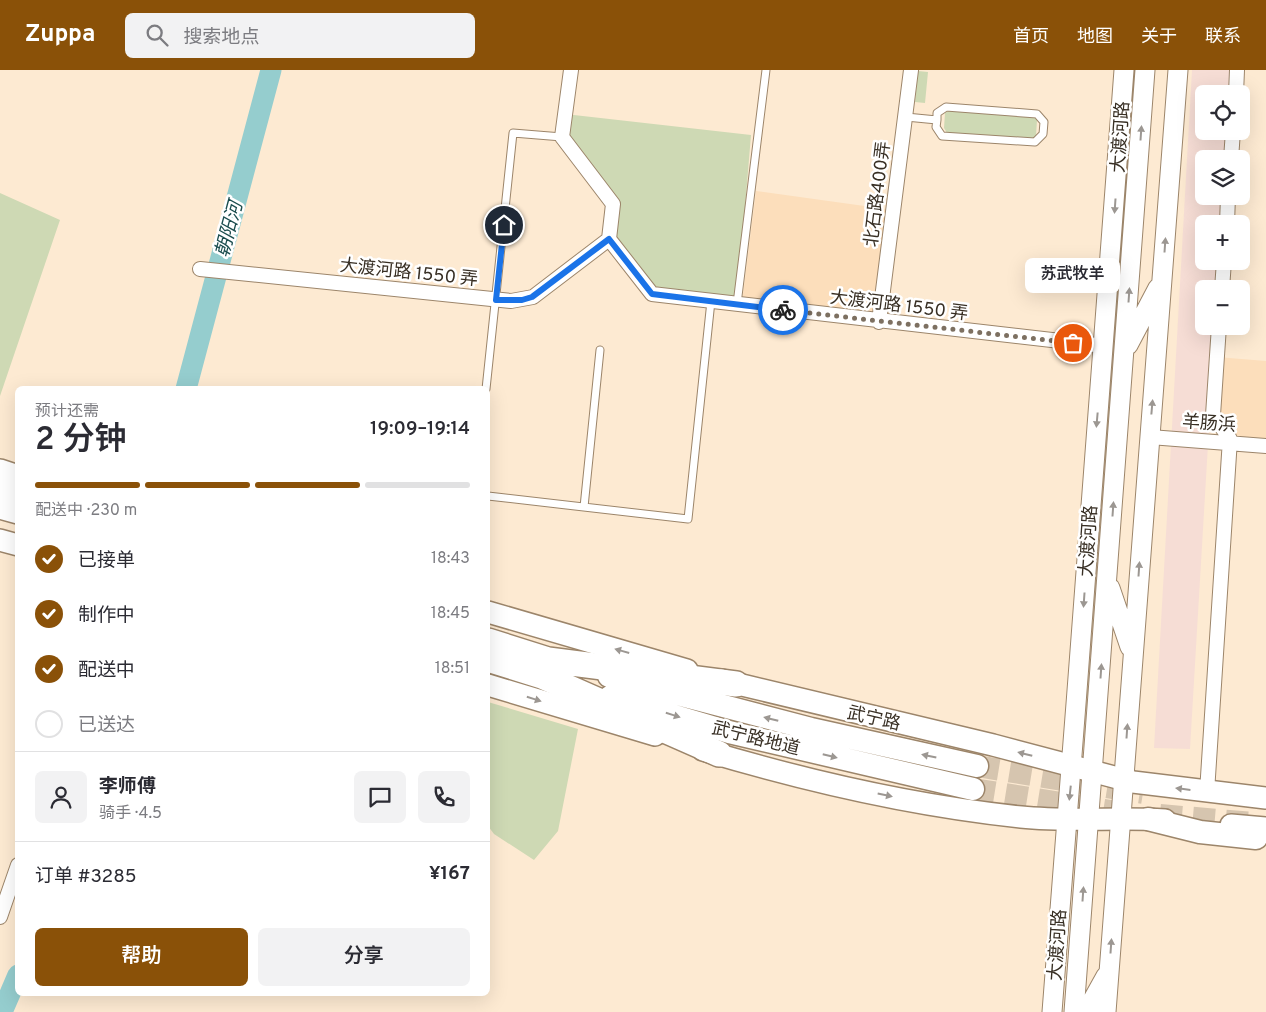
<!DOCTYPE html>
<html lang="zh">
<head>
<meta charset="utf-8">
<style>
  body { margin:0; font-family:Overpass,"Noto Sans SC",sans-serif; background:#f2f2f3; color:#2b2b33; height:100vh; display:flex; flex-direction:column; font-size:19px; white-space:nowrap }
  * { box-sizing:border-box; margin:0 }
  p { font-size:16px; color:#7c7c81 }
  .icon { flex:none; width:28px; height:28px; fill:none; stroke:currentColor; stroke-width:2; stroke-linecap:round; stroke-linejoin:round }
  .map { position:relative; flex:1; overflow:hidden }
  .panel { position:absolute; left:15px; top:316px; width:475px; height:610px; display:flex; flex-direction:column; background:#fff; border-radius:8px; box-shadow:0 5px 20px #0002 }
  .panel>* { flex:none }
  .buttons { position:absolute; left:1195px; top:15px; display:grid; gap:10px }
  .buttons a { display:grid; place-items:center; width:55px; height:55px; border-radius:8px; background:#fff; box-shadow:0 5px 20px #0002; font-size:25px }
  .pin { position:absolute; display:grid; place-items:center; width:42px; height:42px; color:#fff; margin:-21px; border:2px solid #fff; border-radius:50%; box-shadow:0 1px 5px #0007 }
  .courier { position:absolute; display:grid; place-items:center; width:50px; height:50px; margin:-25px; border:4px solid #1a73e8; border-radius:50%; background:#fff; color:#222; box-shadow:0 1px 6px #0007 }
  .bubble { position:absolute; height:35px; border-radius:8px; background:#fff; box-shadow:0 5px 20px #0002; font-size:16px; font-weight:600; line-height:35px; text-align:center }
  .head em { font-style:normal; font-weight:600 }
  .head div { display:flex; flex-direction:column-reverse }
  .head { display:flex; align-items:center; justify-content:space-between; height:85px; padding:0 20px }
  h1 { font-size:32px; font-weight:600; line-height:38px }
  .bar { display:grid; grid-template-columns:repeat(4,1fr); gap:8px 5px; align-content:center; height:60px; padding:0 20px }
  .bar i { height:6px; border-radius:4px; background:#e1e1e2 }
  .bar .current { background:#8a5108 }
  .bar p { grid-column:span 4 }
  .line { display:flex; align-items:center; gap:12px; padding:0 20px; border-top:1px solid #e1e1e2 }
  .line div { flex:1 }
  .round { display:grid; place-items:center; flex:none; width:52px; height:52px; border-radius:8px; background:#f2f2f3 }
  ol { padding:0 20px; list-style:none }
  li { display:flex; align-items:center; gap:15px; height:55px }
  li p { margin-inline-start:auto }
  li .icon { padding:5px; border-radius:50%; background:#8a5108; color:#fff; stroke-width:4 }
  li:last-child { color:#7c7c81 }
  li i { width:28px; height:28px; border:2px solid #e1e1e2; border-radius:50% }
  .primary-button { display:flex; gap:10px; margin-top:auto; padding:10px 20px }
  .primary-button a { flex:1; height:58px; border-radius:8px; background:#8a5108; color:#fff; font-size:20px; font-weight:600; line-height:58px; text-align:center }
  .primary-button a+a { background:#f2f2f3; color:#2b2b33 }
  header { display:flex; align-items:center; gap:30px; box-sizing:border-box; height:70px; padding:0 25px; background:#8a5108; color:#fff }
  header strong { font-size:24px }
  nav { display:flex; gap:28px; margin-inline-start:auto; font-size:18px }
  .search { width:350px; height:45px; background:#f2f2f3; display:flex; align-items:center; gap:12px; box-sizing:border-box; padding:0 18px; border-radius:8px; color:#7c7c81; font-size:19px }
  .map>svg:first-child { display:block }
  .commercial { fill:#f6ddd5 }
  .built { fill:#fcdebb }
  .green { fill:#ced9b4 }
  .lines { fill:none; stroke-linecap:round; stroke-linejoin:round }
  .river { stroke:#95cdce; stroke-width:21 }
  .trunk-tunnel { stroke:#d6c5af; stroke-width:22; stroke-dasharray:22 11; stroke-linecap:butt }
  .service-casing { stroke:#9c856a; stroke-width:9 }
  .minor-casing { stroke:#9c856a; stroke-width:16 }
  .secondary-casing { stroke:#9c856a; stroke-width:21 }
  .primary-casing { stroke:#9c856a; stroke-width:24 }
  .trunk-casing { stroke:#9c856a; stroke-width:25 }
  .motorway-casing { stroke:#9c856a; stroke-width:28 }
  .service { stroke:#fff; stroke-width:7 }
  .minor { stroke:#fff; stroke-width:14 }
  .secondary { stroke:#fff; stroke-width:19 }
  .primary { stroke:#fff; stroke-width:21 }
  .trunk { stroke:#fff; stroke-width:22 }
  .motorway { stroke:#fff; stroke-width:25 }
  .oneway { fill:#9c9792 }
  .done { stroke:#7d7061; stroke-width:5; stroke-dasharray:0 9 }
  .route { stroke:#1a73e8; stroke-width:6 }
  .labels { text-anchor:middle; stroke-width:5; stroke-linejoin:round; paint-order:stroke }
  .street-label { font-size:18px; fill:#382f24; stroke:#fff }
  .water-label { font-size:19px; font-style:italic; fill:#1b4d4e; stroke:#fff }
</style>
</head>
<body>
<header>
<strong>Zuppa</strong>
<div class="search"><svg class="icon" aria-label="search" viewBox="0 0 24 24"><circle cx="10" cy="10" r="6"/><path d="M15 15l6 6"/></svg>搜索地点</div>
<nav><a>首页</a><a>地图</a><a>关于</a><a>联系</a></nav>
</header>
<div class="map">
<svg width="1266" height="942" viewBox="0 0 1266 942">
  <rect width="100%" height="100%" fill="#fdead2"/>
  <path class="commercial" d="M1192,0h39l-2,24h-25v37h23l-2,28h-21v37h19l-1,28h-18v37h15l-1,28h-14v37h11l-25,423 -36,-1z"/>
  <path class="built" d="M756,121l130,18 -11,109 -133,-16z
    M1217,287l49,4v82l-36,-4 -17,-24z"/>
  <path class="green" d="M918,1l10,1 -3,31 -10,-1z
    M950,40l83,6 4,4 -1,16 -4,3 -85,-6 -3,-5 1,-15z
    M565,44l186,21 -14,170 -85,-11 -43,-55 4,-35 -51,-67z
    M0,123l60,27 -60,176z
    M488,632l90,27 -20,102 -24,29 -40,-26 -6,-8z"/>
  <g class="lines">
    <path class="river" d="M186,319l85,-319
      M2,942l16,-37"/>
    <path class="trunk-tunnel" d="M977,696l166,27
      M973,719l138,22
      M1160,745l93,8"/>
    <g class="service-casing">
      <path id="service" d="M906,47l31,3 -1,7 6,9 93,6 8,-8 1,-12 -7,-8 -91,-7 -9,6v7
        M737,234l29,-234
        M486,319l27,-256 49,4
        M488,426l200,23 23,-218
        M584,437l16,-157"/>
    </g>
    <g class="minor-casing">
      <path id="minor" d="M571,0l-9,67 51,67 -4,35
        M1236,24l1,-24
        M1231,89l2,-28
        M1227,154l1,-28
        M200,199l311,32 22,-4 76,-58 43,55 452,52
        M1222,219l2,-28
        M879,252l32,-252
        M1150,367l116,9
        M1207,722l23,-353 -17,-24 6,-89
        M0,847l18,-52"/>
    </g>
    <g class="secondary-casing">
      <path id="secondary" d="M1128,275l30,-57
        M1110,518l20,59
        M1052,942c24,-314 50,-628 72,-942
        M1074,942l71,-942
        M1086,942l20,-36
        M1106,942l72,-942"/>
    </g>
    <g class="primary-casing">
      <path id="primary" d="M0,400l18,6
        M0,470l18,5
        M488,542l199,58
        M721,610l272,65 140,37 133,16
        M488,615l167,50
        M703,680c103,31 212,56 318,67 48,5 97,0 144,3
        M1231,755l35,3"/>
    </g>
    <g class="trunk-casing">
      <path id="trunk" d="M609,606l202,53 166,37
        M610,627l119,35 244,57
        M1148,749l52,13 56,6"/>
    </g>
    <g class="motorway-casing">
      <path id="motorway" d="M0,417l18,6
        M0,436l18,5
        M488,571l60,19 188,24
        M488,589l54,17 177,78"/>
    </g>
    <use href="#service" class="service"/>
    <use href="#minor" class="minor"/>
    <use href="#secondary" class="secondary"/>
    <use href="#primary" class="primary"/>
    <use href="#trunk" class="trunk"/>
    <use href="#motorway" class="motorway"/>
  </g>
  <defs><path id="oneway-solid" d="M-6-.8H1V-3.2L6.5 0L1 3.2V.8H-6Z" transform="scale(1.25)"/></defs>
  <g class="oneway">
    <use href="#oneway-solid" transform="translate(1141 63) rotate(-86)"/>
    <use href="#oneway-solid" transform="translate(1115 136) rotate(94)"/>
    <use href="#oneway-solid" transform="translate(1165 175) rotate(-86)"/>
    <use href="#oneway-solid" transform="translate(1129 225) rotate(-86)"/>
    <use href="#oneway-solid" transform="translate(1152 337) rotate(-85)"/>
    <use href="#oneway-solid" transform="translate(1097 350) rotate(95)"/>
    <use href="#oneway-solid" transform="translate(1113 439) rotate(-86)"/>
    <use href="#oneway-solid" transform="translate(1139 499) rotate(-86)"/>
    <use href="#oneway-solid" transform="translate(1084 530) rotate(94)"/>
    <use href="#oneway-solid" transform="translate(622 581) rotate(-164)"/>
    <use href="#oneway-solid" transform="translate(1101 601) rotate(-86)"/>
    <use href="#oneway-solid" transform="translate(534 629) rotate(17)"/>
    <use href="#oneway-solid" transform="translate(673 645) rotate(17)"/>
    <use href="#oneway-solid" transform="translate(771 649) rotate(-166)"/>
    <use href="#oneway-solid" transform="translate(1127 661) rotate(-86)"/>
    <use href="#oneway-solid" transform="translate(1025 684) rotate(-166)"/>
    <use href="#oneway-solid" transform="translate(830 686) rotate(14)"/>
    <use href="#oneway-solid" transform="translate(929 686) rotate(-168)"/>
    <use href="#oneway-solid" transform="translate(1183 719) rotate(-173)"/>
    <use href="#oneway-solid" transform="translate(1070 723) rotate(96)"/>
    <use href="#oneway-solid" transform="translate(885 725) rotate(12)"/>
    <use href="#oneway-solid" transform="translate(1083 824) rotate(-86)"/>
    <use href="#oneway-solid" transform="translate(1111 876) rotate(-86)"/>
  </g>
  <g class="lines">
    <path class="done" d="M783,240l290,33"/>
    <path class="route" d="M504,155l-8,75h26l10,-3 77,-58 43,55 131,16"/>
  </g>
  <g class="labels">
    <g class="street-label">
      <text transform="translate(1120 67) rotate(-86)" y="6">大渡河路</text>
      <text transform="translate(877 124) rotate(-83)" y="6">北石路400弄</text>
      <text transform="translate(409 202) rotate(6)" y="6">大渡河路 1550 弄</text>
      <text transform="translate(899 235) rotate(7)" y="6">大渡河路 1550 弄</text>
      <text transform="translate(1209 353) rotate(4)" y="6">羊肠浜</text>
      <text transform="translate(1088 471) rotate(-86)" y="6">大渡河路</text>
      <text transform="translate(874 648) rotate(13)" y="6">武宁路</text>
      <text transform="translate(756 668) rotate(14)" y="6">武宁路地道</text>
      <text transform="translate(1057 875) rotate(-86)" y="6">大渡河路</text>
    </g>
    <g class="water-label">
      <text transform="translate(228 159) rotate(-75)" y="7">朝阳河</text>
    </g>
  </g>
</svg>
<div class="buttons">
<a><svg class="icon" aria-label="locate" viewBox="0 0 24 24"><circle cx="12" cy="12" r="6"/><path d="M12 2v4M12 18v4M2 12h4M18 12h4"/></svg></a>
<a><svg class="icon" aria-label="layers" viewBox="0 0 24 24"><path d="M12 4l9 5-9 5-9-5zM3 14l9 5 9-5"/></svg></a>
<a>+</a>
<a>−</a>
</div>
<div class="pin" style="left:1073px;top:273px;background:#ea580c"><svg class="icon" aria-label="bag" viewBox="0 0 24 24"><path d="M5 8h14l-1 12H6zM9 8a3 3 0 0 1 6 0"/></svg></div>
<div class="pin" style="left:504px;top:155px;background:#1f2937"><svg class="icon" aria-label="home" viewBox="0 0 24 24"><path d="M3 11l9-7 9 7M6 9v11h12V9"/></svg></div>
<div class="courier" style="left:783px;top:240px"><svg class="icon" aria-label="bike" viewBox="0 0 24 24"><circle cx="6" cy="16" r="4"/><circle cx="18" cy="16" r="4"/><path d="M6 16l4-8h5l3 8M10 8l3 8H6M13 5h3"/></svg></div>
<div class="bubble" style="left:1025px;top:188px;width:95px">苏武牧羊</div>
<section class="panel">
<div class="head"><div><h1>2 分钟</h1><p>预计还需</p></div><em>19:09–19:14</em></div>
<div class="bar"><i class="current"></i><i class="current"></i><i class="current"></i><i></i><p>配送中 · 230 m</p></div>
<ol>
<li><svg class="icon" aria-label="check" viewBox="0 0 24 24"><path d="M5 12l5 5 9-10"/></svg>已接单<p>18:43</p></li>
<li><svg class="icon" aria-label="check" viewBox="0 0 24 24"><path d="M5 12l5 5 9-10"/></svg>制作中<p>18:45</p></li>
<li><svg class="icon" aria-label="check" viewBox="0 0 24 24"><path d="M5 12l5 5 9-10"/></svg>配送中<p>18:51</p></li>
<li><i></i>已送达</li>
</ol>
<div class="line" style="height:90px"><a class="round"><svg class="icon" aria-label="person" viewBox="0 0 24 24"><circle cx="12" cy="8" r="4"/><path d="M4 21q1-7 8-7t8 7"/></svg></a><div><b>李师傅</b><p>骑手 · 4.5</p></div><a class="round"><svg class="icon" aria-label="chat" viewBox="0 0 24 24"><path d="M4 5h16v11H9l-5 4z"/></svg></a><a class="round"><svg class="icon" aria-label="phone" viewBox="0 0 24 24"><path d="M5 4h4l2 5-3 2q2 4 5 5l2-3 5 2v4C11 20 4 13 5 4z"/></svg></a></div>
<div class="line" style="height:65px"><div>订单 #3285</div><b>¥167</b></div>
<div class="primary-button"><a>帮助</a><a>分享</a></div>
</section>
</div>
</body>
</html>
